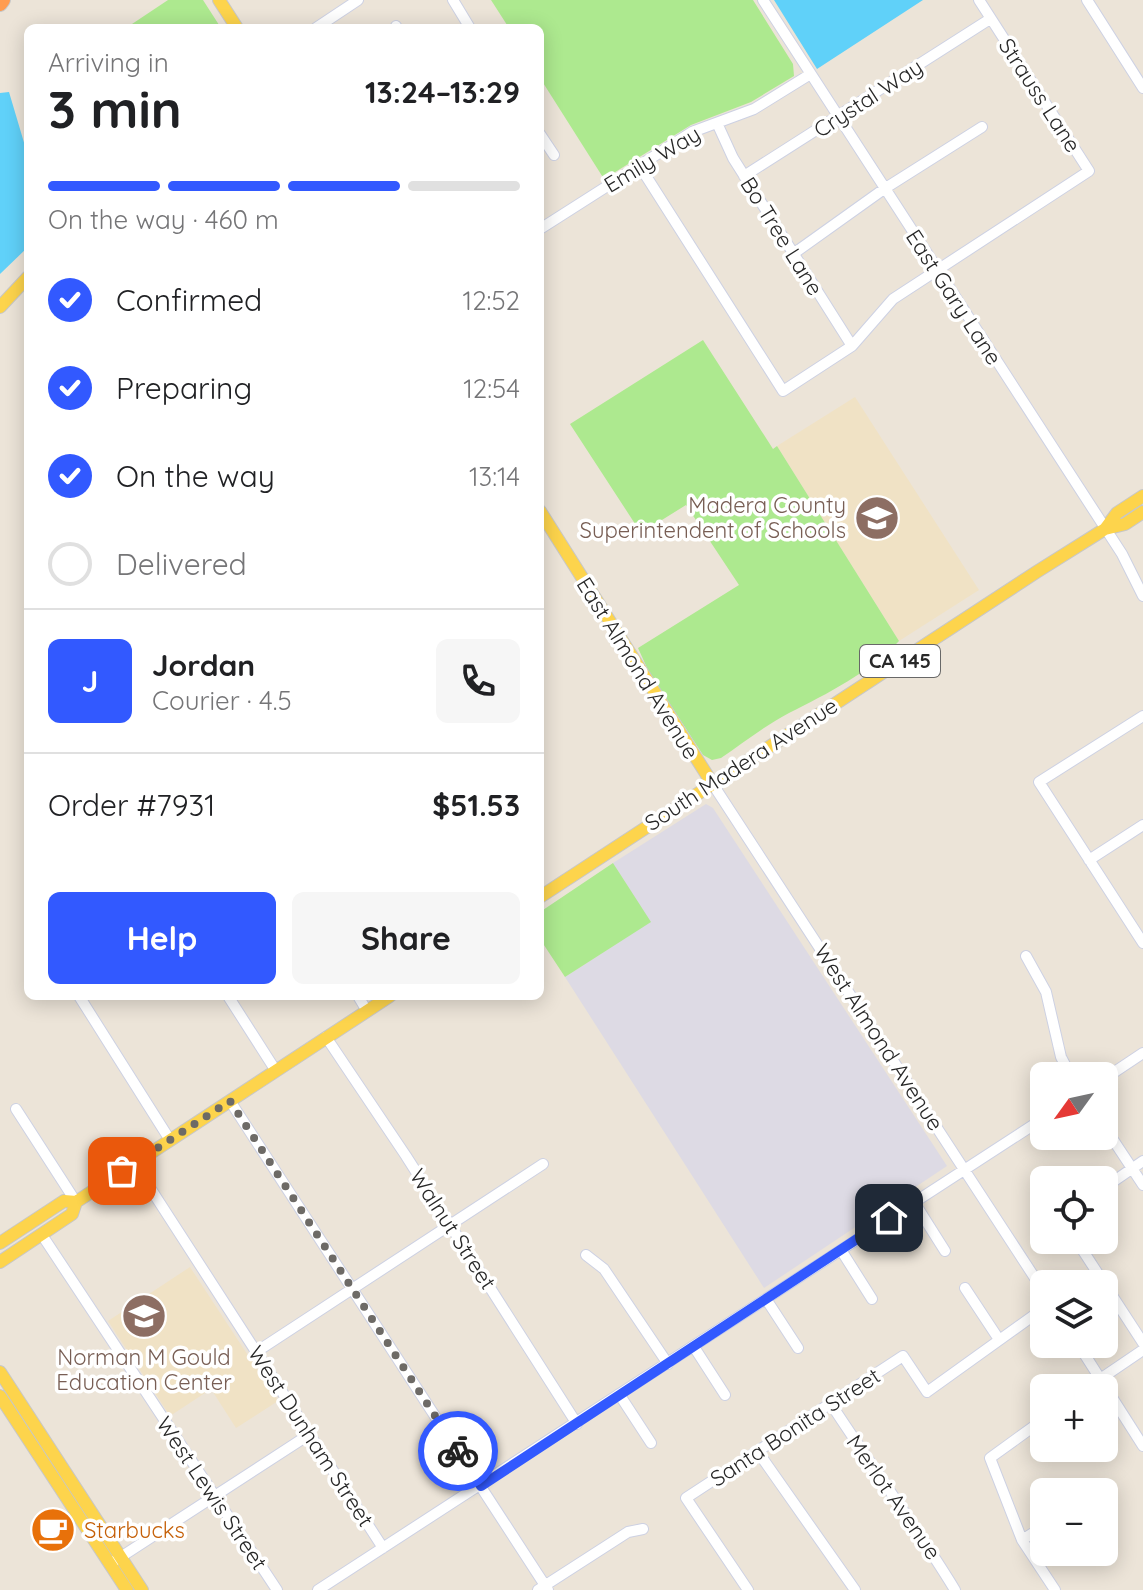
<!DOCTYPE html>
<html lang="en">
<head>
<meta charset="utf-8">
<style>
  body { margin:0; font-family:Quicksand,sans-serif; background:#f6f6f6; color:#202124; height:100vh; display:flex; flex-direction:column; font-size:30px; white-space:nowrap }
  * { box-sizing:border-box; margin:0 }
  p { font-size:26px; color:#757577 }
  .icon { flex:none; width:44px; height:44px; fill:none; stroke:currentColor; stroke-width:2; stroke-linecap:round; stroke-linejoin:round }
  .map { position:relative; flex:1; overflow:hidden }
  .sheet { position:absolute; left:24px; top:24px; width:520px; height:976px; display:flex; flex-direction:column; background:#fff; border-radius:12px; box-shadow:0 4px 20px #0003 }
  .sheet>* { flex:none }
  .needle { width:52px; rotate:237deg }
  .controls { position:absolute; left:1030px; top:1062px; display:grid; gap:16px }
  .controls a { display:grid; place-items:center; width:88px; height:88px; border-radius:12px; background:#fff; box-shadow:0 4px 20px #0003; font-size:40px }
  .pin { position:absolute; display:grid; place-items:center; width:68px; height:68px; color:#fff; margin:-34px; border-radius:16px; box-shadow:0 4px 12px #0006 }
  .courier { position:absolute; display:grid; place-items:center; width:80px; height:80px; margin:-40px; border:6px solid #3259ff; border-radius:50%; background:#fff; color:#222; box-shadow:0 2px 10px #0007 }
  .head em { font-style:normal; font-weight:800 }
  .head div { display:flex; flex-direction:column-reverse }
  .head { display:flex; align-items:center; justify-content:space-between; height:136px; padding:0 24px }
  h1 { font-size:52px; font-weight:800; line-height:60px }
  .bar { display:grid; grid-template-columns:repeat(4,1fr); gap:12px 8px; align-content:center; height:96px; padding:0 24px }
  .bar i { height:10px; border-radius:6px; background:#e0e0e0 }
  .bar .current { background:#3259ff }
  .bar p { grid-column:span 4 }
  .line { display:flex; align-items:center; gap:20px; padding:0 24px; border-top:2px solid #e0e0e0 }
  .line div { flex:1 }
  .round { display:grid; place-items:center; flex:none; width:84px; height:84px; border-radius:12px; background:#f6f6f6 }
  ol { padding:0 24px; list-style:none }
  li { display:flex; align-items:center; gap:24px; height:88px }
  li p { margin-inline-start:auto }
  li .icon { padding:8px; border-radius:50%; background:#3259ff; color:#fff; stroke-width:4 }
  li:last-child { color:#757577 }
  li i { width:44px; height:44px; border:4px solid #e0e0e0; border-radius:50% }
  .primary-button { display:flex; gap:16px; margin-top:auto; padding:16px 24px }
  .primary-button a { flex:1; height:92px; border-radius:12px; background:#3259ff; color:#fff; font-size:32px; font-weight:800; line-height:92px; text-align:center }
  .primary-button a+a { background:#f6f6f6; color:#202124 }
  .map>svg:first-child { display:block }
  .industrial { fill:#dddae4 }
  .education { fill:#f0e2c5 }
  .green { fill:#ade98f }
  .water { fill:#60d1f9 }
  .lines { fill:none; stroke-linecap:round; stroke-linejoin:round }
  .minor-casing { stroke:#cdd1e3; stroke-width:12 }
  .major-casing { stroke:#c7c7c7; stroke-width:14 }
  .highway-casing { stroke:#c7c7c7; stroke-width:16 }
  .minor { stroke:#fff; stroke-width:10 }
  .major { stroke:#fdd44c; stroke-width:12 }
  .highway { stroke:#ff9c50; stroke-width:14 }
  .done { stroke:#6d6a66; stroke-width:8; stroke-dasharray:0 14.4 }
  .route { stroke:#3259ff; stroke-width:10 }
  .labels { text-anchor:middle; stroke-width:7; stroke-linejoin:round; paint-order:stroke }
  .shield { fill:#fff; stroke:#686868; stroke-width:2 }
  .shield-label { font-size:20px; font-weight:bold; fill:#282828 }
  .street-label { font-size:22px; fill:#282828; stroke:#fff }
  .education-label { font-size:22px; fill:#785e54; stroke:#fff; text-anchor:end }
  .food-label { font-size:22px; fill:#c56008; stroke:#fff; text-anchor:start }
</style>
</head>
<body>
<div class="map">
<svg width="1143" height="1590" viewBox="0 0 1143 1590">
  <rect width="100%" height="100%" fill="#ece4d8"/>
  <path class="industrial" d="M706,804l7,4 234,358 -183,122 -199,-311 85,-55 -37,-59z"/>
  <path class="education" d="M855,397l124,193 -80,51 -122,-195z
    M190,1267l88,134 -42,27 -25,-39 -41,27 -62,-95z"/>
  <path class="green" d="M168,0h35l18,28h-95z
    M491,0h262l40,64 1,12 -43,26 -60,23 -87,54 -64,-101v-50h-31z
    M703,340l70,109 4,-3 122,195c-29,31 -72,53 -110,72 -23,12 -46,30 -68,45l-9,2 -9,-5 -55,-85 -10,-22 101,-63 -53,-80 -45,28 -71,-109z
    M613,863l38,59 -86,55 -25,-38v-27z"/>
  <path class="water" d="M774,0h149l-106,69z
    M9,92l19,64v91l-28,27v-181z"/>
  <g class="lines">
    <g class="minor-casing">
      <path id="minor" d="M453,0l17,28
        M763,0l359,554 21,42
        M1087,0l56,88
        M396,26l1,2
        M316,28l42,-28
        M717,123l16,35 119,188
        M540,134l14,21
        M639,165l144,226 69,-45 41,-47 196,-128 -110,-171
        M744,176l246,-157
        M540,229l152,-97 62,-23 55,-34
        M793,254l91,-65 98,-62
        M1143,716l-104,66 104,161
        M712,783l332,509
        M1089,860l54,-35
        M1026,956l20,36 15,65 10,19
        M79,996l91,144
        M228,996l48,75
        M358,996l9,15
        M326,1037l80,119 171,268
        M1104,1079l39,-26
        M230,1101l318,489
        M16,1109l60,93
        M1104,1126l39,59
        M134,1163l249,385
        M1104,1188l39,-27
        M914,1202l31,49
        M42,1235l235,355
        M1076,1240l67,103
        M841,1250l31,49
        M586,1255l18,14 64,95
        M965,1288l33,50
        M766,1299l32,49
        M1078,1344l65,102
        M694,1347l31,48
        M256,1352l287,-188
        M1087,1388l56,-38
        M619,1394l32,49
        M831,1404c41,63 85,122 124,186
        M1044,1419l-54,39 32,82 33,50
        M758,1452l97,138
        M1022,1540l22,-14
        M110,1564l200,-130
        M318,1590l726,-472
        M538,1590l90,-58 15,-3
        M748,1590l-62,-92 217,-142 24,36 117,-84"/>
    </g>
    <g class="major-casing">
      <path id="major" d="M219,0l18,28
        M0,307l28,-30
        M540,511l172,272
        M1105,529l12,-16 26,-17
        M540,897l498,-326 67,-42 20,-5 18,-12
        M0,1243l64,-42 12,1 314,-206
        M0,1262l72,-48 4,-12
        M0,1372l142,218
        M0,1396l127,194"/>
    </g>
    <g class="highway-casing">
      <path id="highway" d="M0,4l3,-4"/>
    </g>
    <use href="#minor" class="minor"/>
    <use href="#major" class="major"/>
    <use href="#highway" class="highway"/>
  </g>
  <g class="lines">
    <path class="done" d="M122,1171l108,-70 228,350"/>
    <path class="route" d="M458,1451l23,35 408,-268"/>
  </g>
  <defs>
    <g id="school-disc" transform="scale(2.3)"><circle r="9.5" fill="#8d6e63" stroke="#fff"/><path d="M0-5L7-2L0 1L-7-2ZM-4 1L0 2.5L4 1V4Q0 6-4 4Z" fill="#fff"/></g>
    <g id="cafe-disc" transform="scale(2.3)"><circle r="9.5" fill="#e8710a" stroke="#fff"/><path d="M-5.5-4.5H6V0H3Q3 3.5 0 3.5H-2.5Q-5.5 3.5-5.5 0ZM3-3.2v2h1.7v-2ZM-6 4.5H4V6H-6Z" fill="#fff"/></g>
  </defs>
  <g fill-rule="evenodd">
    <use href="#school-disc" x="877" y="518"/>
    <use href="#school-disc" x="144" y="1316"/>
    <use href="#cafe-disc" x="53" y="1530"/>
  </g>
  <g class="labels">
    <rect class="shield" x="860" y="645" width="80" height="32" rx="6"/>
    <g class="shield-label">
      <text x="900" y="668">CA 145</text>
    </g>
    <g class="street-label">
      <text transform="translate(1040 95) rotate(57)" y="8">Strauss Lane</text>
      <text transform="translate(868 98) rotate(-33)" y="8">Crystal Way</text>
      <text transform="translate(652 159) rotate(-31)" y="8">Emily Way</text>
      <text transform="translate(782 236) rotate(58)" y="8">Bo Tree Lane</text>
      <text transform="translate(954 297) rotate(57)" y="8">East Gary Lane</text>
      <text transform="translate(638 668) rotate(58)" y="8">East Almond Avenue</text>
      <text transform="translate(741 764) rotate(-33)" y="8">South Madera Avenue</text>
      <text transform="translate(879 1037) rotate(57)" y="8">West Almond Avenue</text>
      <text transform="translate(453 1229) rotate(57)" y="8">Walnut Street</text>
      <text transform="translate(795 1427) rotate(-33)" y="8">Santa Bonita Street</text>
      <text transform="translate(311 1436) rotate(57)" y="8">West Dunham Street</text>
      <text transform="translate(212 1493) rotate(56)" y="8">West Lewis Street</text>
      <text transform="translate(894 1497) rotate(55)" y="8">Merlot Avenue</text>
    </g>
    <g class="education-label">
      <text x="846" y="513">Madera County<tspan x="846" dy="25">Superintendent of Schools</tspan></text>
      <text x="144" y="1365" text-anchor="middle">Norman M Gould<tspan x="144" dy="25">Education Center</tspan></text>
    </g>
    <g class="food-label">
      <text x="84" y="1538">Starbucks</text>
    </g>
  </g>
</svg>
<div class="controls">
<a><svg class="needle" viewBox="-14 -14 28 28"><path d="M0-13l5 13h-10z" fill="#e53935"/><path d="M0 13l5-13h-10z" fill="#757577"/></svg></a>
<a><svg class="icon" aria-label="locate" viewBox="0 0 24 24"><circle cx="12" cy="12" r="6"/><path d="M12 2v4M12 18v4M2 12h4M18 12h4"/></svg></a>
<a><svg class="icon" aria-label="layers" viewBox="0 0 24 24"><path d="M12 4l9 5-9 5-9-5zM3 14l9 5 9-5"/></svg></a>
<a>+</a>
<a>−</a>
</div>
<div class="pin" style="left:122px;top:1171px;background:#ea580c"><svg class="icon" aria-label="bag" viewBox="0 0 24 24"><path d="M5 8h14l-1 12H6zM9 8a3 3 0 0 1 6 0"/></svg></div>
<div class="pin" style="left:889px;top:1218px;background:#1f2937"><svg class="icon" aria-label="home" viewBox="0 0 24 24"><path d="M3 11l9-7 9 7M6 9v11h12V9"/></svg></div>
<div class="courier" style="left:458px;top:1451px"><svg class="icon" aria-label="bike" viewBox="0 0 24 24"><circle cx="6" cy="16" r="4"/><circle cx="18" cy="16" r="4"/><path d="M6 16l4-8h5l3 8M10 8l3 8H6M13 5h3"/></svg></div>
<section class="sheet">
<div class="head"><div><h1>3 min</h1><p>Arriving in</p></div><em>13:24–13:29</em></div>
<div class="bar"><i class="current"></i><i class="current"></i><i class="current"></i><i></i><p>On the way · 460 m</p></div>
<ol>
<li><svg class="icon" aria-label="check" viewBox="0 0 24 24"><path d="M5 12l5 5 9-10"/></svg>Confirmed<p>12:52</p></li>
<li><svg class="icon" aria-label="check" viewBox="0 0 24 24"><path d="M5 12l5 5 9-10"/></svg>Preparing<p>12:54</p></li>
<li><svg class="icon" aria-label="check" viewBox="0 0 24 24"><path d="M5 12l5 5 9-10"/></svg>On the way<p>13:14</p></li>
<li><i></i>Delivered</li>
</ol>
<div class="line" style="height:144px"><b class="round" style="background:#3259ff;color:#fff">J</b><div><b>Jordan</b><p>Courier · 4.5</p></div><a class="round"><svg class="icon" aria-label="phone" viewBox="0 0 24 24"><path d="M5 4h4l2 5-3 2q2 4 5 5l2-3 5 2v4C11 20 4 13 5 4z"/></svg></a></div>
<div class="line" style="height:104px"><div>Order #7931</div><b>$51.53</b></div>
<div class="primary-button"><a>Help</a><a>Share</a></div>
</section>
</div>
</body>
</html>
